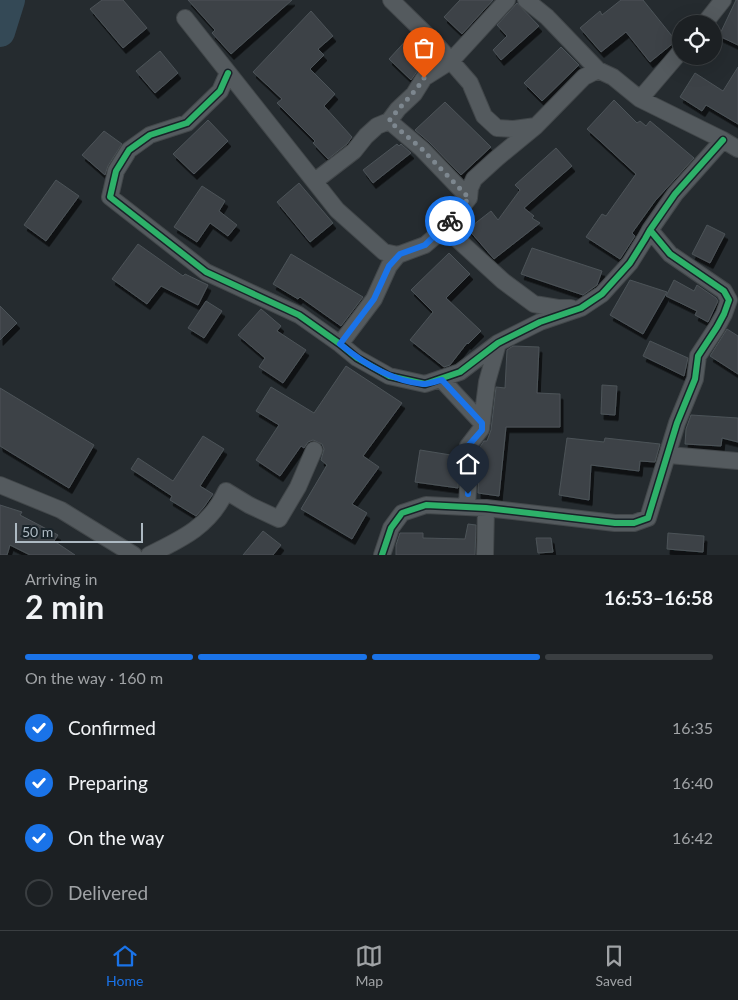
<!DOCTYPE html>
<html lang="en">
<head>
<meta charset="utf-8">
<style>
  body { margin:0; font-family:Lato,sans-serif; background:#25282b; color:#f1f3f6; height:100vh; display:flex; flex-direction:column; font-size:19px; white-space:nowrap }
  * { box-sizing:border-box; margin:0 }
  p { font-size:16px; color:#a0a3a6 }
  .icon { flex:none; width:28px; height:28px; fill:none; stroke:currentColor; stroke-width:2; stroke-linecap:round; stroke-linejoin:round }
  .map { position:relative; height:555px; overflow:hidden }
  .panel { display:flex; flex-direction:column; background:#1c2023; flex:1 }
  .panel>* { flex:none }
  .tools { position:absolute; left:672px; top:15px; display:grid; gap:10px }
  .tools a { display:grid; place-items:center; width:50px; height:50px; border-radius:50%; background:#1c2023; box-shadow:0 5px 20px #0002,0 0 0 1px #3a3e41; font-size:25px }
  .scale { position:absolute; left:15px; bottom:12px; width:128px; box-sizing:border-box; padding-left:5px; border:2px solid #adb9c2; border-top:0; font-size:14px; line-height:18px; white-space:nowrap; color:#adb9c2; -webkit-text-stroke:4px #192329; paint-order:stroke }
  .pin { position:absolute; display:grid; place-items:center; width:42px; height:42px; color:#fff; margin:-51px -21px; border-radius:50% 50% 50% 0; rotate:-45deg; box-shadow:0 0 5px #0007 }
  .pin .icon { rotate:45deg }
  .courier { position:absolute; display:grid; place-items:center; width:50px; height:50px; margin:-25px; border:4px solid #1a73e8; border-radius:50%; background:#fff; color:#222; box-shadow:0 1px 6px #0007 }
  .headline em { font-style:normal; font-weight:700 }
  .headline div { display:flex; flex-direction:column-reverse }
  .headline { display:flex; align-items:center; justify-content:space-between; height:85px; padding:0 25px }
  h1 { font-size:32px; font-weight:700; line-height:38px }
  .bar { display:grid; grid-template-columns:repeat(4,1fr); gap:8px 5px; align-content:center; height:60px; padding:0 25px }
  .bar i { height:6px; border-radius:4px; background:#3a3e41 }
  .bar .selected { background:#1a73e8 }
  .bar p { grid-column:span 4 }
  ol { padding:0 25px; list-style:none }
  li { display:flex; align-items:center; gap:15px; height:55px }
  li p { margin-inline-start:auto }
  li .icon { padding:5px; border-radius:50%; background:#1a73e8; color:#fff; stroke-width:4 }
  li:last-child { color:#a0a3a6 }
  li i { width:28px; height:28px; border:2px solid #3a3e41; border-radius:50% }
  .tab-bar { display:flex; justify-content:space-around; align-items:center; height:70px; border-top:1px solid #3a3e41; background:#1c2023; font-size:14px; color:#a0a3a6 }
  .tab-bar a { display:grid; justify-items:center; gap:2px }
  .tab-bar .selected { color:#1a73e8 }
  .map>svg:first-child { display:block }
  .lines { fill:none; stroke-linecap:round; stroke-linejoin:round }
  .river { stroke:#344956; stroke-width:30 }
  .building { fill:#3e4347; stroke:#4c5358; filter:url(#shadow) }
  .minor-casing { stroke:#42474a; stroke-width:18 }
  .minor { stroke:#545a5e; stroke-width:16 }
  .cycleway-casing { stroke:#192329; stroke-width:9 }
  .cycleway { stroke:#2db169; stroke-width:6 }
  .done { stroke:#7d878f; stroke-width:5; stroke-dasharray:0 9 }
  .route { stroke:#1a73e8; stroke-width:6 }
</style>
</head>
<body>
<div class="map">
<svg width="738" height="555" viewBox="0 0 738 555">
  <defs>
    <filter id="shadow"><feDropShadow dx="3" dy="5.5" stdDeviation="0" flood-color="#0009"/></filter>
  </defs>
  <rect width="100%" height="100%" fill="#252b2f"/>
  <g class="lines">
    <path class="river" d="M0,32l10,-32"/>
  </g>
  <path class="building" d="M102,0h21l24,28 -24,20 -33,-39z
    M188,0h104l-61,54 -19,-21 3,-3z
    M460,0h33l-31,34 -18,-17z
    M621,0h22l33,41 -26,21 -24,-30 -25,20 -21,-24 20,-17 2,4z
    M736,0h2v45l-19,-9z
    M517,3l22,23 -38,34 -8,-10 14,-14 -10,-11z
    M311,11l22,25 -15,13 6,6 -14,14 25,25 -11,12 28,31 -5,7 -19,15 -15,-16 2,-2 -38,-38 5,-4 -29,-27z
    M410,36l24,23 -16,11 -7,10 -22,-21z
    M561,47l18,18 -37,36 -18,-18z
    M160,51l18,22 -23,20 -19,-22z
    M738,67v57l-32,-19 -4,6 -22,-14 15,-24 28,18z
    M614,100l23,23 3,-2 6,5 4,-5 44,37 -39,43 -23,32 3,3 -15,23 -34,-22 16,-23 4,2 30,-42 -49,-45z
    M445,102l46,45 -30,28 -32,-33 -14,-12z
    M208,120l20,21 -34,33 -21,-20z
    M104,131l18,13 -14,22 -3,9 -23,-20z
    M397,144l2,2 2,-2 10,9 -38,30 -10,-13z
    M556,148l16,18 -48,42 10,8 -2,2 8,5 -46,36 -26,-30 23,-18 7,9 22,-30 -5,-5z
    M56,180l23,16 -33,45 -22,-16z
    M299,183l34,40 -23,19 -33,-40z
    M202,186l23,15 -6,10 18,14 -9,11 -18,-13 -13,19 -23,-15z
    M707,225l18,9 -15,29 -18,-9z
    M138,244l45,32 2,-2 23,11 -10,20 -37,-19 -14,18 -35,-25z
    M532,248l70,23 -5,14 -14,10 -62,-21z
    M449,253l21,21 -24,24 35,33 -13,13 -1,-1 -17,22 -6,2 -34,-27 23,-28 -22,-22z
    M291,254l72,43 -22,29 -41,-29 -2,2 -25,-15z
    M630,280l37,12 -24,42 -33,-19z
    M674,280l20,11 3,-6 19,13 2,3 -10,21 -13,-7 2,-4 -31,-15z
    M206,301l16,10 -18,27 -16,-10z
    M0,306l17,17 -17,17z
    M261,309l20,17 -4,5 29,19 -23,33 -24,-16 6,-9 -27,-23z
    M727,329l11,7v38l-28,-18z
    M650,341l38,17 -4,18 -41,-20z
    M513,346l26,1 -2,46 23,1v33h-54l-7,69 -21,-3 1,-26 -1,-17 6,-9h3l4,-11 5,-43 9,1 2,-38z
    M346,366l56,37 -39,53 16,11 -27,37 15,9 -15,26 -51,-30 26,-44 -6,-5 3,-11 -2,-5 -9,-4 -5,2 -4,6 -3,-2 -21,30 -24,-16 23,-35 -23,-14 15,-24 43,26z
    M602,385l15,1 -2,29 -14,-1z
    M0,388l94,57 -25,43 -69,-42z
    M691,415l47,3v24l-16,-4 -1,8 -36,-2 1,-15z
    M203,436l21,13 -24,37 13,8 -9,13 -8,9 -26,-16 2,-4 -41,-27 7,-11 35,23z
    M567,438l37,4 1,-4 55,6 -5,18 -15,-1 -1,10 -48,-6 -2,35 -30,-5z
    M420,450l37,6 2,12 -1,20 -43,-6z
    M0,505l22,7 -2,3 38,20 -4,6 21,14h-45l-20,-10 -3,10h-7z
    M468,524l8,1 -1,30h-79v-10l4,-12h23v5l42,1z
    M263,531l18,14 -8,10h-30z
    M668,533l36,3 -1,16 -36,-3z
    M536,538h15l2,14 -15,1z"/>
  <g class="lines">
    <g class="minor-casing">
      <path id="minor" d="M391,0l45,44 34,39 14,33 13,12 17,1 22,-3
        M526,0l21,17 51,53 15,7 27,22 83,41 15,9
        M185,18l152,192 47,42 14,3
        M704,24l19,-24
        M228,73l-8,18 -33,32 -37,12 -21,15 -13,21 -6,26 96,75 93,43 41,29 17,14 32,18 36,8 35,-12 38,-29 42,-21 41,-14 21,-14 28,-31 15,-24 5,-9 25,-36 48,-54
        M640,99l41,-48
        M389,121l33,28 47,49
        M315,181l39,-30 12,-15 11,-10 12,-5 9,-12 16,-15 10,-16 27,-17 56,-61
        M445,228l58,53 31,23 24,4h13
        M340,344l34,-45 15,-33 9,-11 27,-10 20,-17 24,-30 1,-10 4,-9 22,-20 40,-33 48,-49 14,-7
        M442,380l40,43
        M669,455l69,6
        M0,485l61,25 73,45
        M467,507l2,-40 -2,-11 1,-10 13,-17 6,-47 11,-39
        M149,555c33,-16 61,-29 77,-64l23,14 30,14 19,-32 16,-37
        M382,555l9,-27 11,-15 24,-8 60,3 129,15h19l14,-5 29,-95 18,-44 3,-23 19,-29 7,-13 5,-14 -5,-9 -54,-37 -20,-24
        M485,555l1,-47"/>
    </g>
    <use href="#minor" class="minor"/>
    <g class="cycleway-casing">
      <path id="cycleway" d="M228,73l-8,18 -33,32 -37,12 -21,15 -13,21 -6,26 96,75 93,43 41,29 17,14 32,18 36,8 35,-12 38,-29 42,-21 41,-14 21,-14 28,-31 15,-24 5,-9 25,-36 48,-54
        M382,555l9,-27 11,-15 24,-8 60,3 129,15h19l14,-5 29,-95 18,-44 3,-23 19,-29 7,-13 5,-14 -5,-9 -54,-37 -20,-24"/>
    </g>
    <use href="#cycleway" class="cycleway"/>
  </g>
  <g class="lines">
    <path class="done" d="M424,78c-10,16 -24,28 -35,43l33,28 47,49 -19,23"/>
    <path class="route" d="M450,221l-25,24 -25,9 -11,12 -15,33 -34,45c24,20 52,37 83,40 6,0 13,-3 19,-4l40,43v7l-14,16 -1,10 2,11 -1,27"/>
  </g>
</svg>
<div class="tools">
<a><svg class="icon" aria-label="locate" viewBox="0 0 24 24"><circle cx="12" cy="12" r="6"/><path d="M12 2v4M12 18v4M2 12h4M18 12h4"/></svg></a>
</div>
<div class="scale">50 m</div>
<div class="pin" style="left:424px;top:78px;background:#ea580c"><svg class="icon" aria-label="bag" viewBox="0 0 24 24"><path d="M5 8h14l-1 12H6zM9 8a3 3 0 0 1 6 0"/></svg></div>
<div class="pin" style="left:468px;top:494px;background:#1f2937"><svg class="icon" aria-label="home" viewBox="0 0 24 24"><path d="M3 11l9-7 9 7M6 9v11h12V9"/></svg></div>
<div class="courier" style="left:450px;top:221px"><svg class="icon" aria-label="bike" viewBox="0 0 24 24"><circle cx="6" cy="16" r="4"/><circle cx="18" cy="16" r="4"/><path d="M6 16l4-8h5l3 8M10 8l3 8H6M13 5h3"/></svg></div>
</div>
<section class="panel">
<div class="headline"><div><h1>2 min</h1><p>Arriving in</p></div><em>16:53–16:58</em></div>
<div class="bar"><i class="selected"></i><i class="selected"></i><i class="selected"></i><i></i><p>On the way · 160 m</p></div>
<ol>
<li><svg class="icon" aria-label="check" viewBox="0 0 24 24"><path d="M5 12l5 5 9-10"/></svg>Confirmed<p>16:35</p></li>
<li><svg class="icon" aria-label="check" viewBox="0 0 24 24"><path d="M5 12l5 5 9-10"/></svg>Preparing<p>16:40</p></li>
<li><svg class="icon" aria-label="check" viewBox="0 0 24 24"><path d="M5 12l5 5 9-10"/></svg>On the way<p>16:42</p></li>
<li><i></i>Delivered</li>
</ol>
</section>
<nav class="tab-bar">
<a class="selected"><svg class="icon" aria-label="home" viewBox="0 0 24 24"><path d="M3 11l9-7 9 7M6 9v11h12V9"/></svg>Home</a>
<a><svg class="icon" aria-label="map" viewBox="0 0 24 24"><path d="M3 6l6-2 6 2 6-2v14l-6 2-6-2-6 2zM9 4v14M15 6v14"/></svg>Map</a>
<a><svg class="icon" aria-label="saved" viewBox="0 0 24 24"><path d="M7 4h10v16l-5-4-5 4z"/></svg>Saved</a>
</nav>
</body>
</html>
